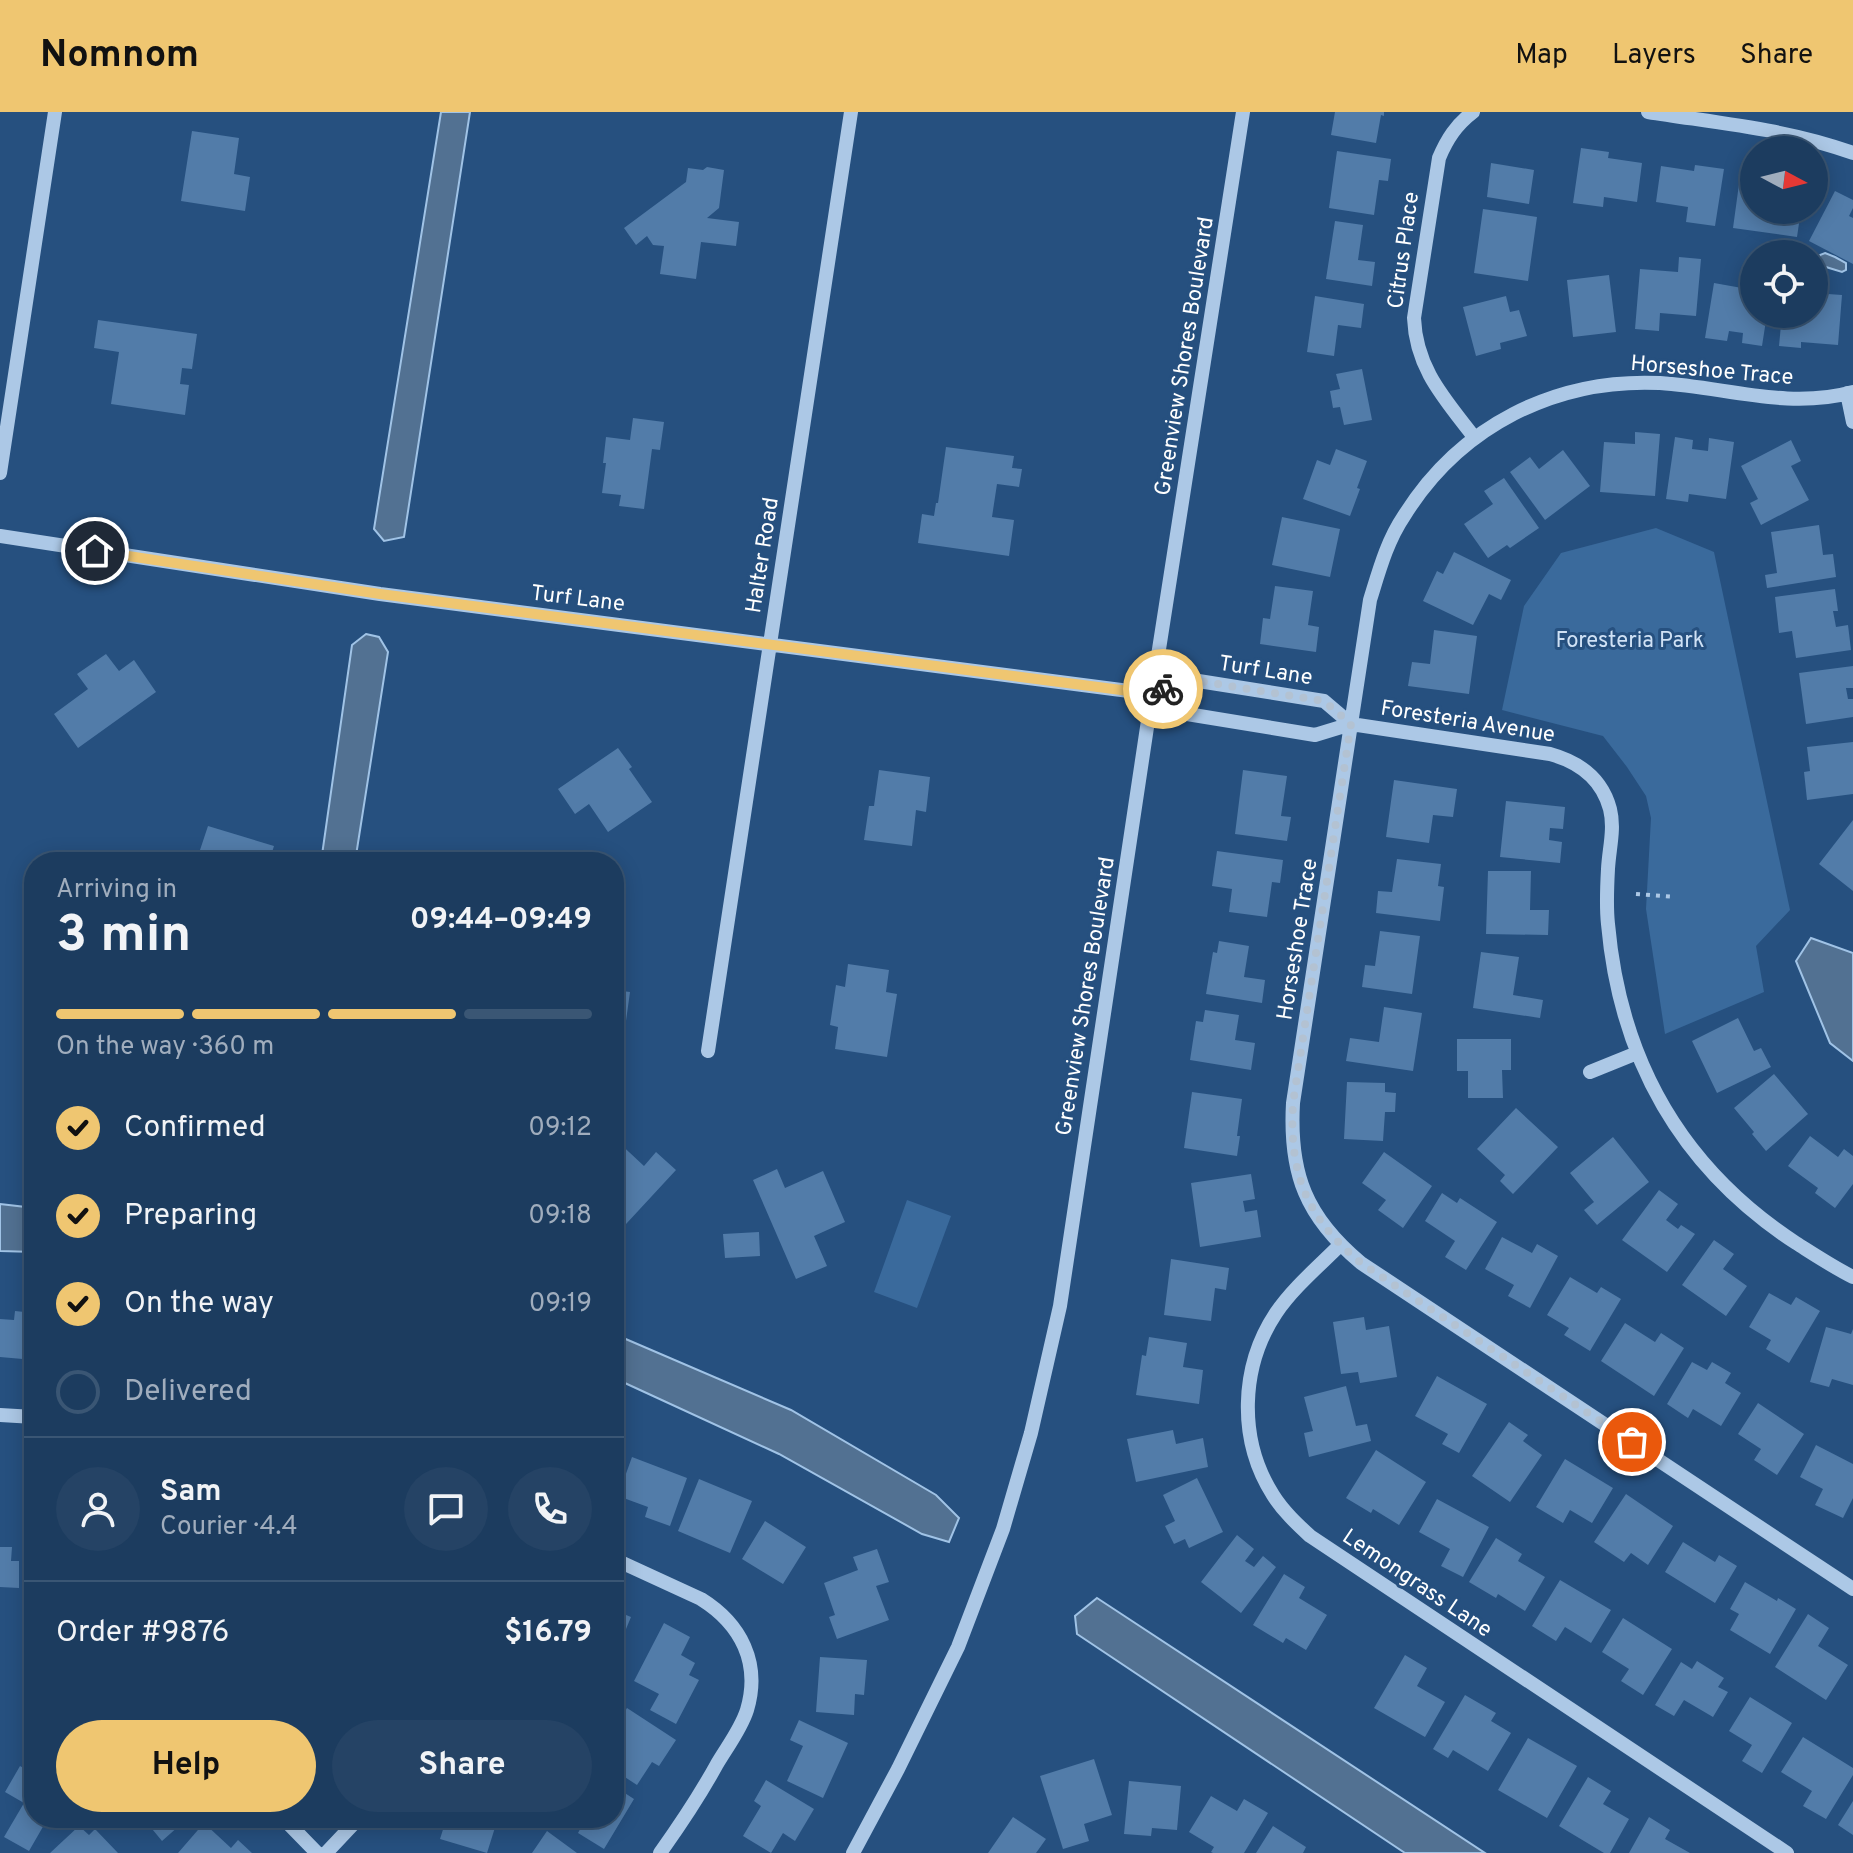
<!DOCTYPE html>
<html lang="en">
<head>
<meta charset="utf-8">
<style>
  body { margin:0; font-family:Overpass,sans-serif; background:#254365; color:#f1f3f6; height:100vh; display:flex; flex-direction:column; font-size:30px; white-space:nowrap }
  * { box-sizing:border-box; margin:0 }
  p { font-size:26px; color:#a0adbd }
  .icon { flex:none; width:44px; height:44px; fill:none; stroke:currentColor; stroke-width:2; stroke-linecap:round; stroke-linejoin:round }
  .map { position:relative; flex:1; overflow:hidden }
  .sheet { position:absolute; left:24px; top:740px; width:600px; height:976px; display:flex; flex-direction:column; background:#1c3c5f; border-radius:32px; box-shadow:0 4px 20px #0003,0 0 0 2px #3a5674 }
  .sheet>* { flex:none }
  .needle { width:52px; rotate:97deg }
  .tools { position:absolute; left:1740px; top:24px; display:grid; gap:16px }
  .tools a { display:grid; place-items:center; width:88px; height:88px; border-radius:50%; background:#1c3c5f; box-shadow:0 4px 20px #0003,0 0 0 2px #3a5674; font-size:40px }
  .pin { position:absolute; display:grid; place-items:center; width:68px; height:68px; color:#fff; margin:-34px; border:4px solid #fff; border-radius:50%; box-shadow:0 2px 8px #0007 }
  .courier { position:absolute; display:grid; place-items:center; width:80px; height:80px; margin:-40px; border:6px solid #efc671; border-radius:50%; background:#fff; color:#222; box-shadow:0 2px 10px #0007 }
  .overview em { font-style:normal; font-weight:700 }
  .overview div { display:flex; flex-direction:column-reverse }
  .overview { display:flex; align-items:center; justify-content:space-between; height:136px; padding:0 32px }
  h1 { font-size:52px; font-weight:700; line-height:60px }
  .bar { display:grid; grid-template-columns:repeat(4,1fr); gap:12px 8px; align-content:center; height:96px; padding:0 32px }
  .bar i { height:10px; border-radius:6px; background:#3a5674 }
  .bar .on { background:#efc671 }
  .bar p { grid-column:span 4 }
  .line { display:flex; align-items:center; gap:20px; padding:0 32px; border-top:2px solid #3a5674 }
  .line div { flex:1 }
  .round { display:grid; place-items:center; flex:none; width:84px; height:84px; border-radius:42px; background:#254365 }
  ol { padding:0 32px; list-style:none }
  li { display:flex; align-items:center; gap:24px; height:88px }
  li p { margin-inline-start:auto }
  li .icon { padding:8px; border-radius:50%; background:#efc671; color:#111; stroke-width:4 }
  li:last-child { color:#a0adbd }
  li i { width:44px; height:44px; border:4px solid #3a5674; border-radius:50% }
  .primary-button { display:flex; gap:16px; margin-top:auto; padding:16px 32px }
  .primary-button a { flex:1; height:92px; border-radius:48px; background:#efc671; color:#111; font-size:32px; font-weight:700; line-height:92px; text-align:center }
  .primary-button a+a { background:#254365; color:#f1f3f6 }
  header { display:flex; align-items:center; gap:48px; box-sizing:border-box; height:112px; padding:0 40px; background:#efc671; color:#111 }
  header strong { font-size:38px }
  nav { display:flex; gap:44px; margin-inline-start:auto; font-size:28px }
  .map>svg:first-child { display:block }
  .green { fill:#3a6a9c }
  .water { fill:#527192; stroke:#a0c3e6; stroke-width:2 }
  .building { fill:#527ca9 }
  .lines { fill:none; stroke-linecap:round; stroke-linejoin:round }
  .path { stroke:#acc8e6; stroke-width:4; stroke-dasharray:4 6; stroke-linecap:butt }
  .minor { stroke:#acc8e6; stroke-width:14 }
  .done { stroke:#b3c2d2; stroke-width:8; stroke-dasharray:0 14.4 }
  .route { stroke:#efc671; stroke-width:10 }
  .labels { text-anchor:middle; stroke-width:6; stroke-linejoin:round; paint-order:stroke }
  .street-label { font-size:22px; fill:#fff; stroke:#26507f }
  .park-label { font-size:22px; fill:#cfe1f5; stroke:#26507f }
</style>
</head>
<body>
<header>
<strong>Nomnom</strong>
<nav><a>Map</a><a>Layers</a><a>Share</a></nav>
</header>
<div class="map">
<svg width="1853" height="1741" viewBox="0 0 1853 1741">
  <rect width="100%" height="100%" fill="#26507f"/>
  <path class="green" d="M1656,416l58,24 76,358 -34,36 8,46 -99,42 -19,-125 5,-91 -5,-22 -19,-29 -24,-31 -101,-26 22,-104 37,-53z
    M907,1088l44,16 -34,92 -43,-16z"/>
  <path class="water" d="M441,0h29l-66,425 -20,4 -10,-12z
    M1825,141l10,4 11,6v7l-4,2 -16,-5 -8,-7 2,-5z
    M366,522l13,3 9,15 -33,210h-34l31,-217z
    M1811,826l42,15v108l-23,-18 -34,-82z
    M0,1092l34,4v44l-34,-1z
    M614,1222l177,76 145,85 23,23 -10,24 -27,-8 -143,-80 -165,-76z
    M1097,1486l388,255h-80l-328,-219 -2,-18z"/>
  <path class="building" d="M1335,0h49v4l-3,-1 -5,28 -45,-8z
    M192,19l47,7 -5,36 16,3 -5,34 -64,-10z
    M1581,36l28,4 -1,6 34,5 -5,39 -33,-5 -1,10 -30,-4z
    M1337,39l54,8 -3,22 -9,-1 -5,35 -45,-7z
    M1491,51l43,7 -5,34 -42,-7z
    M1695,53l29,4 -9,57 -29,-4 2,-15 -32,-5 5,-36 33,5z
    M707,55l17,3 -5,38 -12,10 32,4 -3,24 -35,-4 -5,37 -36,-5 4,-28 -11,-1 -6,-9 -11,9 -12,-17 62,-46 2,-14 15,2z
    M1739,72l15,2v24h47l-4,27 -64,-9z
    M1835,79l18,9v8l-4,8 4,2v46l-44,-23z
    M1483,97l54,8 -9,64 -54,-8z
    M1335,109l28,4 -5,35 17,2 -3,24 -46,-7z
    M1679,145l22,2 -5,57 -36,-3 -1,18 -24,-2 5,-60 38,3z
    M1609,163l7,57 -43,5 -6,-57z
    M1714,171l28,5 -1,10 13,2v14h13l-5,32 -20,-3 1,-10 -14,-2 -2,10 -22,-3z
    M1814,181l28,2 -4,50 -37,-3v6l-22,-2 3,-32h32z
    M1315,184l49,8 -3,24 -23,-3 -4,31 -27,-4z
    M1506,184l4,16 9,-2 8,26 -27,7 1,6 -25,7 -13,-49z
    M98,208l99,14 -5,35 -10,-1 -2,16 9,1 -4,30 -74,-11 8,-52 -25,-4z
    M1362,257l10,51 -28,5 -4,-18 -7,1 -3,-17 10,-2 -4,-15z
    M633,306l31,4 -4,28 -8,-1 -8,60 -25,-3 2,-11 -19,-2 4,-30h-3l3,-26 24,3z
    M1635,320l25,2 -5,62 -55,-4 4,-50 31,2z
    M1675,325l18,3 -1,9 16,2 1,-13 25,4 -8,57 -37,-5 -1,8 -22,-3z
    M1791,328l10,21 -10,5 18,34 -48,25 -11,-22 8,-4 -17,-33z
    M946,335l68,9 -2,12 10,1 -3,18 -22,-3 -5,33 22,3 -5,36 -91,-13 4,-29 12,2 2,-13h2z
    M1336,337l31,12 -10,27 3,1 -10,27 -47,-17 14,-39 13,5z
    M1563,338l27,36 -45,34 -35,-48 20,-15 9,12z
    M1504,366l35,50 -29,20 -3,-3 -19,13 -24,-34 29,-20 -9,-13z
    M1282,405l58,12 -10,48 -58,-12z
    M1819,413l4,30 10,-1 3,23 -69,11 -2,-13 12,-2 -6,-41z
    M1454,440l57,28 -10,20 -12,-6 -16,31 -50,-24 14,-30 6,3z
    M1275,474l38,5 -5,34 11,2 -3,25 -56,-8 3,-26 7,1z
    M1835,477l3,22h-5l3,16 12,-2 3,25 -55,8 -4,-27 -13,2 -4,-36z
    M1434,518l43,6 -8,58 -61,-8 4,-24 18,2z
    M106,542l13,17 15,-11 22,32 -78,56 -24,-34 34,-25 -11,-15z
    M1853,554v22h-7l2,11h5v18l-47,7 -7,-51z
    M1853,630v52l-46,6 -3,-28 6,-1 -3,-24z
    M618,636l14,19 -3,2 23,33 -44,30 -19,-28 -14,10 -17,-25z
    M879,658l51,7 -4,35 -10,-2 -4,36 -48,-6 5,-34h5z
    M1243,658l44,6 -6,40 10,1 -4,24 -52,-7z
    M1394,668l63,9 -4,28 -20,-2 -4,28 -43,-6z
    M1506,689l59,6 -2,22 -13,-1 -1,12 13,2 -2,21 -60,-6z
    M1853,708v71l-34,-27z
    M208,714l66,20 -5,16h-29l-40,-12z
    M1217,739l66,9 -3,23 -8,-1 -5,35 -38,-5 3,-23 -20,-3z
    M1397,747l44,5 -3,22 6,1 -4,34 -64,-8 2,-22 14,1z
    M1488,759h43l-1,39h19l-1,25 -62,-1z
    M1380,819l40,5 -8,58 -50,-7 3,-22 10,1z
    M1219,829l30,5 -5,31 21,3 -3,23 -56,-9 7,-42 4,1z
    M1481,840l38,5 -6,38 30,5 -3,18 -67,-10z
    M848,852l41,6 -3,22 11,2 -10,63 -52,-8 3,-22 -8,-2 6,-40 9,2z
    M614,878l16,2 -4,29 -12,-2z
    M1384,895l38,6 -9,58 -67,-10 4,-23 29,4z
    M1205,898l34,5 -4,25 20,3 -4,27 -61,-10 6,-39 7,1z
    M1738,906l16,33 7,-3 10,19 -54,26 -25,-52z
    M1457,927h54v31h-9l1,28h-35v-27h-11z
    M1774,962l34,40 -42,37 -14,-17 2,-2 -20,-24z
    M1347,970l38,1v9l11,1 -1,19h-10l-2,29 -39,-2z
    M1192,980l50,7 -5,37h3l-3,20 -53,-8z
    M1516,996l42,39 -45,47 -13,-13 5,-6 -28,-26z
    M1810,1024l28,21 6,-8 9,7v28l-18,24 -20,-15 3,-5 -30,-22z
    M1613,1025l36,45 -52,43 -13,-15 10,-8 -24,-29z
    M614,1026l30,28 12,-14 20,18 -62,67z
    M1384,1040l48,34 -29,42 -25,-18 8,-10 -24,-17z
    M777,1057l8,19 38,-17 22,51 -31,14 13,30 -31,13 -43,-99z
    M1251,1062l4,25 -12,2 2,11 12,-2 4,27 -61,10 -9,-64z
    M1659,1078l19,14 -12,16 12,9 3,-4 14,9 -28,38 -45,-32z
    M1442,1081l15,10 3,-5 37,24 -31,48 -21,-13 10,-16 -30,-20z
    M759,1120l1,24 -35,2 -2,-24z
    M1502,1125l30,16 5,-9 21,12 -28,52 -22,-12 6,-11 -29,-16z
    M1714,1128l20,14 -11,15 24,17 -21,30 -44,-31z
    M1171,1147l58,9 -3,22 -11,-2 -4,33 -47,-6z
    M1570,1165l27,16 4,-6 20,12 -31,52 -26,-16 5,-7 -22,-13z
    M1769,1181l22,12 5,-8 24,14 -31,52 -23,-14 5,-9 -22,-13z
    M15,1199l19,2v47l-34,-3v-38l14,1z
    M1364,1205l2,13 23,-4 8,51 -37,6 -2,-11 -17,2 -8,-52z
    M1625,1211l30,19 6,-9 23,15 -30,48 -53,-35z
    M1826,1215l25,7 2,-5v56l-21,-6 -3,8 -19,-5z
    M1149,1225l38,6 -4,24 20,3 -4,34 -63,-9 6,-40 4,1z
    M1692,1250l15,8 5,-8 19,11 -6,10 16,10 -20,33 -28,-17 -5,9 -21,-14z
    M1437,1264l50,28 -28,49 -17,-9 6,-10 -33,-18z
    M1346,1274l10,40 11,-2 4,17 -62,16 -5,-24 9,-2 -9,-34z
    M1758,1291l46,31 -27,41 -23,-15 7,-11 -23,-15z
    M1509,1310l19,13 -5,6 19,14 -32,47 -38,-26z
    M1173,1318l3,14 27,-6 5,29 -72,15 -9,-43z
    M614,1333l6,3 -6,16z
    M1816,1333l37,19v34l-10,20 -28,-13 8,-16 -23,-12z
    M1376,1338l50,32 -27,43 -26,-16 -2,4 -25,-15z
    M632,1345l55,21 -17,48 -25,-9 3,-10 -30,-11z
    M1565,1347l48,29 -21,35 -22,-13 -7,13 -27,-16z
    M1197,1366l26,54 -34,16 -4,-9 -11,5 -9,-18 10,-5 -12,-26z
    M699,1367l53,22 -22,52 -52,-22z
    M1626,1382l47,32 -25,39 -17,-12 -7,9 -30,-20z
    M1437,1387l52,28 -26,50 -22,-11 9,-17 -31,-17z
    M765,1409l41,26 -23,37 -41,-25z
    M1237,1423l17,14 -9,12 9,6 9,-11 13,11 -35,46 -40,-31z
    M1496,1426l26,16 -4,7 27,16 -20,34 -27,-17 -2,4 -27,-16z
    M1683,1430l32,20 4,-7 18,11 -22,37 -50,-31z
    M0,1435h12l-1,14h8v27l-19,-1z
    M877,1437l12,33 -13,4 13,34 -52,19 -8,-22 6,-2 -11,-32 34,-13 -5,-13z
    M1284,1462l21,13 -6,11 28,17 -21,35 -20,-12 -3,5 -30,-18z
    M1560,1468l51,30 -20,33 -26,-16 -9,14 -24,-15z
    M1745,1470l32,19 1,-3 18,11 -26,45 -40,-24 9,-16 -9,-5z
    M614,1498l17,7 -17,41z
    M1808,1502l21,14 -11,18 30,19 -22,35 -51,-33z
    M1623,1506l49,31 -29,46 -22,-14 8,-12 -27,-17z
    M664,1511l26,14 -9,18 14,8 -6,12 10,5 -23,44 -26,-14 9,-16 -25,-13z
    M1405,1543l22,13 -10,18 28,16 -20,35 -51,-29z
    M820,1545l47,3 -3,35 -9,-1 -1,21 -38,-3z
    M1697,1549l27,17 -6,9 10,5 -15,25 -29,-17 -10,16 -19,-11 26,-43 11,7z
    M1465,1583l31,18 -5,8 20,12 -23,38 -35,-21 -5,8 -15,-9z
    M1750,1585l42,26 -30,50 -20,-12 10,-16 -23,-14z
    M627,1596l49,32 -17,26 -7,-4 -15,23 -23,-15v-15l10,-16 -10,-7v-4z
    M799,1608l49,23 -25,55 -36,-17 16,-35 -13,-6z
    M1803,1625l50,31v7l-27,44 -23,-13 9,-15 -31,-19z
    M1528,1626l49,28 -30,52 -49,-28z
    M1094,1647l18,56 -28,9 5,17 -26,8 -23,-73z
    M20,1654l14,8v44h14l-19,33 -25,-14 20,-34 -19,-11z
    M1588,1665l23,14 -8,13 26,15 -19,34h-6l-45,-27z
    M766,1668l48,29 -19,32 -12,-8 -12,20 -28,-17 18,-30 -7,-5z
    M1129,1669l52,5 -4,44 -25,-2 -1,8 -27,-2z
    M614,1674l20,13 -30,50 -26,-16 8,-15h28z
    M1211,1684l26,15 7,-12 24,14 -24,40h-31l-2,-1 3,-5 -25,-15z
    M1853,1689v34l-15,-10z
    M1013,1705l33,22 -10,14h-48z
    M1649,1705l21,13 -5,9 25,14h-61z
    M143,1706h45l-26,23z
    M462,1706h36l-11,35 -47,-14 6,-19 15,4z
    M204,1711l27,25 7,-8 14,13h-74z
    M79,1714l10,9 6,-6 23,24h-68z
    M1273,1714l33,21 -3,6h-47z
    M547,1719l30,22h-45z"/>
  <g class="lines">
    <path class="path" d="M1636,782l39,3"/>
    <path class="minor" d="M1473,0c-17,13 -26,27 -34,46l-25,160c2,51 31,81 60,119
      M1648,0c69,11 139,17 205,41
      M1853,280c-65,18 -128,-5 -193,-9 -105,-5 -200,43 -256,133 -17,25 -25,55 -34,84l-77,503c-4,71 13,114 68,160l492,326
      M1847,281l6,29
      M0,361l55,-361
      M0,424l380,58 772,100 29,19 134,22 36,-11 199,30c29,8 52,25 60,55 5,20 -1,40 -2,60 -1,18 -2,37 0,55 12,135 73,244 188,319 19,12 37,24 57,34
      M1152,582l34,-15 138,22 27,23
      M708,939l143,-939
      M1590,960l47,-19
      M1340,1133c-22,22 -47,43 -64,68 -36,54 -38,127 -3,182 10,16 24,29 37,41l477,317
      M0,1303l34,2
      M614,1447l87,40c40,25 60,64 46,111 -6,19 -20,37 -30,54 -17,31 -37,61 -57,89
      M283,1706l34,35
      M326,1741l33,-35
      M853,1741l45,-84 60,-122 45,-118 28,-96 29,-127 92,-612 91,-582"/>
  </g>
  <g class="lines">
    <path class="done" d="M1163,577l23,-10 138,22 27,23 -58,379c-4,71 13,114 68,160l271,179"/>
    <path class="route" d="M95,439l285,43 772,100 11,-5"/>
  </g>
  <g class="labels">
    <g class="street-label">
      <text transform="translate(1402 138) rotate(-82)" y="8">Citrus Place</text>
      <text transform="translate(1183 244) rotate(-81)" y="8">Greenview Shores Boulevard</text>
      <text transform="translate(1712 257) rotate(5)" y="8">Horseshoe Trace</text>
      <text transform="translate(761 443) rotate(-81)" y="8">Halter Road</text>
      <text transform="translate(578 485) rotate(7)" y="8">Turf Lane</text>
      <text transform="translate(1266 557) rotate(9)" y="8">Turf Lane</text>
      <text transform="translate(1468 608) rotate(9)" y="8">Foresteria Avenue</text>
      <text transform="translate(1296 827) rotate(-81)" y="8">Horseshoe Trace</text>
      <text transform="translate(1084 884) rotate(-81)" y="8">Greenview Shores Boulevard</text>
      <text transform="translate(1418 1470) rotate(34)" y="8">Lemongrass Lane</text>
    </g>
    <g class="park-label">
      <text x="1630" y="535">Foresteria Park</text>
    </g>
  </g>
</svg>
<div class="tools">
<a><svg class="needle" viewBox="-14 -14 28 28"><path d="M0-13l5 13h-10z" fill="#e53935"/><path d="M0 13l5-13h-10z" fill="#a0adbd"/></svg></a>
<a><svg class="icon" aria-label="locate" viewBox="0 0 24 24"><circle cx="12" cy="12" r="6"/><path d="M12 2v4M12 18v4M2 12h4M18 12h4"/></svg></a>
</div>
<div class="pin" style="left:1632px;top:1330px;background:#ea580c"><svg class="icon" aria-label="bag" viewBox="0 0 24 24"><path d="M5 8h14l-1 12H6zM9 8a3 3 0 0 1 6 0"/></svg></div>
<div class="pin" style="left:95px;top:439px;background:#1f2937"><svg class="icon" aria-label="home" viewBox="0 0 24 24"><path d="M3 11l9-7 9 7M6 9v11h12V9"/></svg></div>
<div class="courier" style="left:1163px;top:577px"><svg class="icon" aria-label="bike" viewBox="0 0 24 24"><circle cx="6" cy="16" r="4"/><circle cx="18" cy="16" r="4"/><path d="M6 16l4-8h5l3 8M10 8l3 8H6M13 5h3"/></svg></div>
<section class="sheet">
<div class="overview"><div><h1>3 min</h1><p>Arriving in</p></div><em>09:44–09:49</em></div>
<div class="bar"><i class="on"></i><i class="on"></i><i class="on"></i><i></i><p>On the way · 360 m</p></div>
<ol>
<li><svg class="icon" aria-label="check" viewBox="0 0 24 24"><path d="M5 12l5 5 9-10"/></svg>Confirmed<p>09:12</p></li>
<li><svg class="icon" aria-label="check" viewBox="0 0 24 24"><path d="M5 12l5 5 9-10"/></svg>Preparing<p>09:18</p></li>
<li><svg class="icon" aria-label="check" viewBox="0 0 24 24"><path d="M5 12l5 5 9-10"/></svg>On the way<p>09:19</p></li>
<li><i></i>Delivered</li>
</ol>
<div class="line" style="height:144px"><a class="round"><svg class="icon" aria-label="person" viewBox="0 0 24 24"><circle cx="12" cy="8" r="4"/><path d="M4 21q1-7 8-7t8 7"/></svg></a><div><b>Sam</b><p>Courier · 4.4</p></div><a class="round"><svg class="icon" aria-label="chat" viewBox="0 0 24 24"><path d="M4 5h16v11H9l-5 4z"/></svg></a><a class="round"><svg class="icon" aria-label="phone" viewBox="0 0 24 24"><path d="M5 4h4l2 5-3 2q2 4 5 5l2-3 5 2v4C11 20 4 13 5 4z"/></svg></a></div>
<div class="line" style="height:104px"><div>Order #9876</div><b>$16.79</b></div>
<div class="primary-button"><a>Help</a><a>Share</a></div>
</section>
</div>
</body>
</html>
